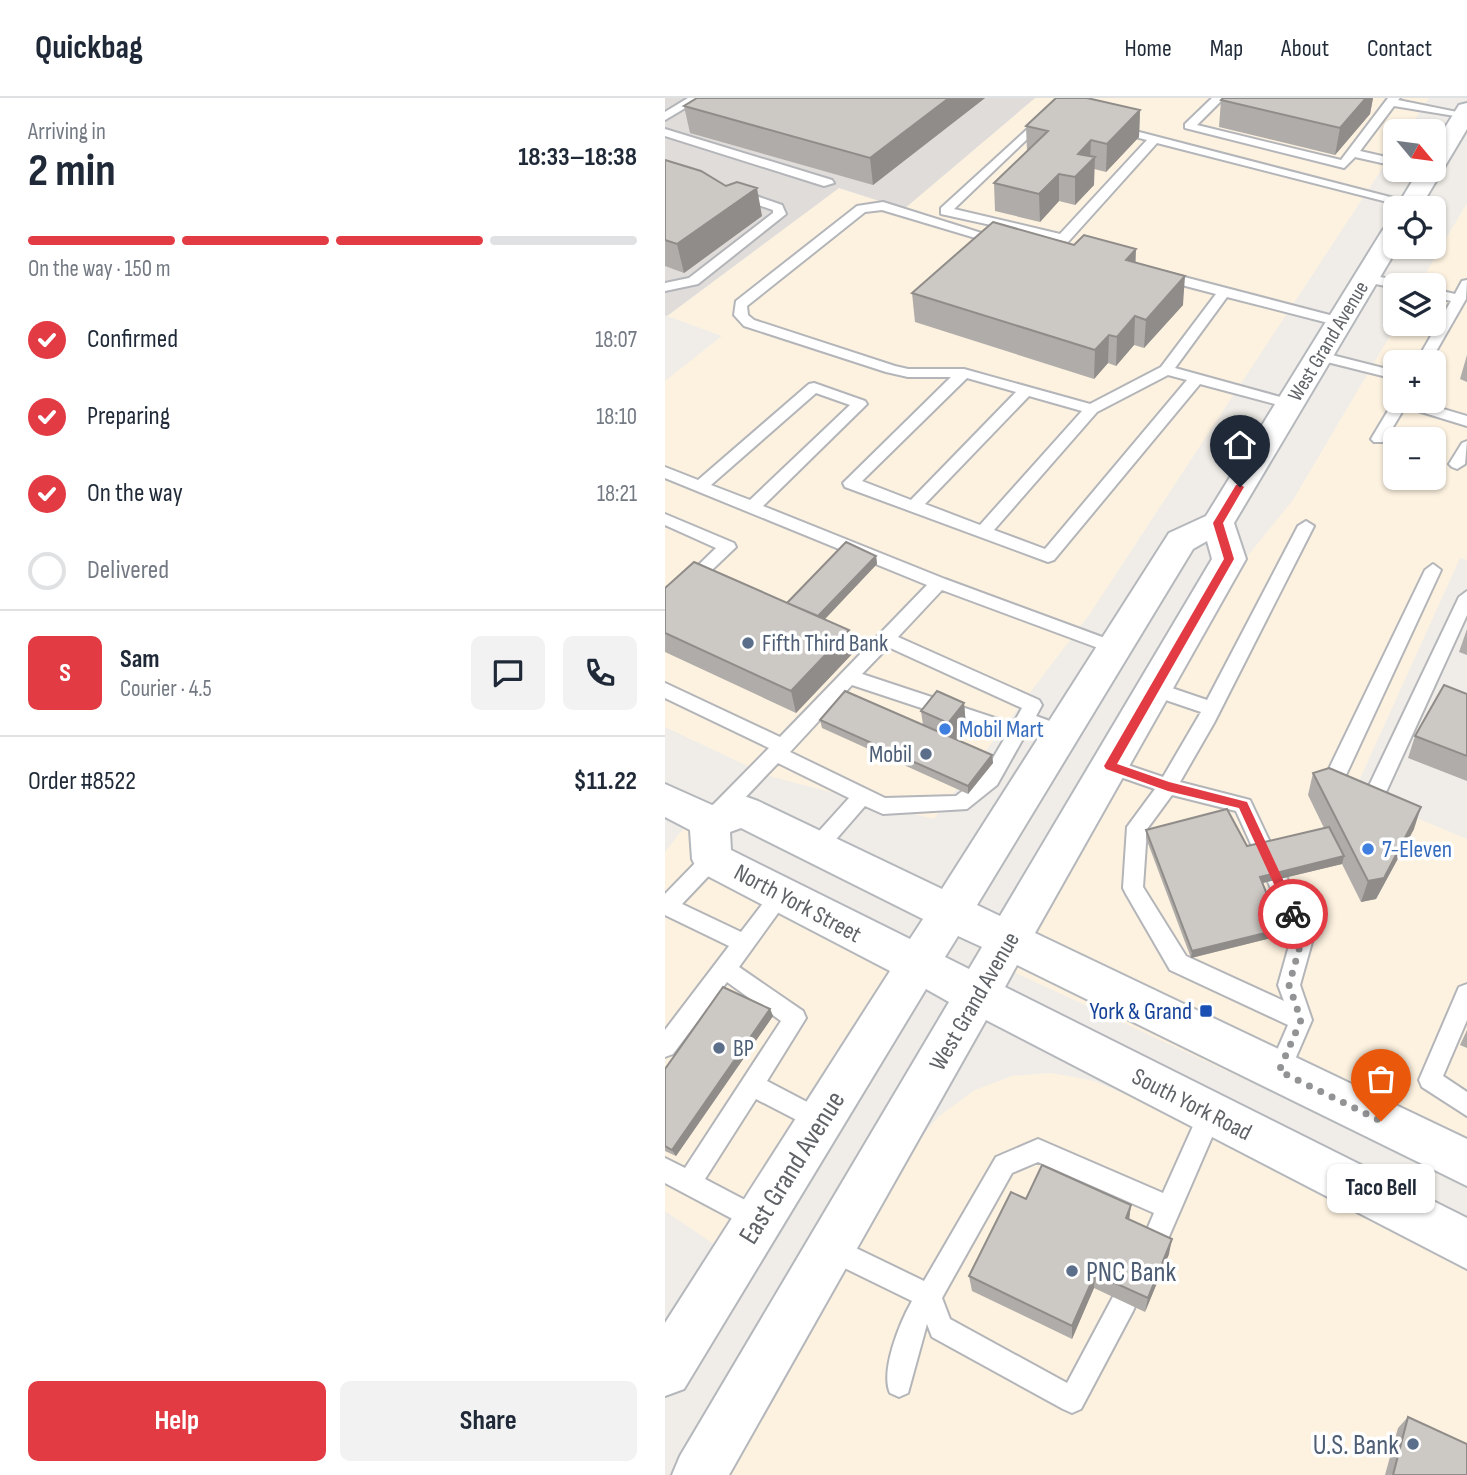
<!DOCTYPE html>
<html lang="en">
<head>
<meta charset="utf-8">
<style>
  body { margin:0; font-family:"Sofia Sans Condensed",sans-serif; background:#f2f2f3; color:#1f2937; height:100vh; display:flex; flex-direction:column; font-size:26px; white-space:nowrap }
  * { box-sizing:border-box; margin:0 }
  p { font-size:23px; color:#747a83 }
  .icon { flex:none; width:38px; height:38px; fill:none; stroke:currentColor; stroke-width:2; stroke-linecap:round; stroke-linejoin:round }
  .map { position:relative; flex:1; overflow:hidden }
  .sheet { display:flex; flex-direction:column; background:#fff; width:665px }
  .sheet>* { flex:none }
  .needle { width:46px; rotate:119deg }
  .buttons { position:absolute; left:718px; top:21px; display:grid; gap:14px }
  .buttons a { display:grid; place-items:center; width:63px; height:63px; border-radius:10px; background:#fff; box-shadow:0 2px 5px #0004; font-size:35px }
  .pin { position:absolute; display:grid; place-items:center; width:60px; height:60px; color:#fff; margin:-72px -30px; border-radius:50% 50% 50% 0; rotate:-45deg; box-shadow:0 0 7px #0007 }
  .pin .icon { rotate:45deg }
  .courier { position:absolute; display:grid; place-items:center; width:70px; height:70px; margin:-35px; border:5px solid #e23b44; border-radius:50%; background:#fff; color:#222; box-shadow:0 2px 9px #0007 }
  .bubble { position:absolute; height:49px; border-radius:10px; background:#fff; box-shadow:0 2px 5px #0004; font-size:23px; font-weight:700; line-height:49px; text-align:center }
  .summary em { font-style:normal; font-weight:700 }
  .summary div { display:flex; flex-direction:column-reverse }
  .summary { display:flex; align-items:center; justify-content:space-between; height:119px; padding:0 28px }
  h1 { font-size:46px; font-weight:700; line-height:52px }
  .bar { display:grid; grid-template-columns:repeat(4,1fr); gap:10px 7px; align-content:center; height:84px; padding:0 28px }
  .bar i { height:9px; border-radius:5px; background:#e0e1e3 }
  .bar .current { background:#e23b44 }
  .bar p { grid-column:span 4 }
  .line { display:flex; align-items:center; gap:18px; padding:0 28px; border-top:2px solid #e0e1e3 }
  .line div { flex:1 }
  .round { display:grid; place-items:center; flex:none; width:74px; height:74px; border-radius:10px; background:#f2f2f3 }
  ol { padding:0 28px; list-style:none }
  li { display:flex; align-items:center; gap:21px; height:77px }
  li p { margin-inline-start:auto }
  li .icon { padding:7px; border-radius:50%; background:#e23b44; color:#fff; stroke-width:4 }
  li:last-child { color:#747a83 }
  li i { width:38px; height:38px; border:4px solid #e0e1e3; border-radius:50% }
  .cta { display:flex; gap:14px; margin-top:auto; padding:14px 28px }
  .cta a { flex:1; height:80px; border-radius:10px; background:#e23b44; color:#fff; font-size:28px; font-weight:700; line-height:80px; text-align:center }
  .cta a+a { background:#f2f2f3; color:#1f2937 }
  header { display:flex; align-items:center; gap:42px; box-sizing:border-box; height:98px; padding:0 35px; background:#fff; border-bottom:2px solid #e0e1e3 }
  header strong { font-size:33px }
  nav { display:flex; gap:38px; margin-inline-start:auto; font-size:24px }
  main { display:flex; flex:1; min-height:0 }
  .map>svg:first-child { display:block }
  .commercial { fill:#fdf2e0; fill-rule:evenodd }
  .industrial { fill:#dfdcda }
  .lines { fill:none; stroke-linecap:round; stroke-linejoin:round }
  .service-casing { stroke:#b3b5b9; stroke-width:4 }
  .secondary-casing { stroke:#b4b7bb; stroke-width:4 }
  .service { fill:#fff; fill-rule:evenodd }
  .secondary { fill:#fff; fill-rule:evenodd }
  .wall { fill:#afaca9 }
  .shaded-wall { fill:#8f8c89 }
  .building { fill:#ccc8c4; stroke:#8f8c89; stroke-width:2 }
  .route { fill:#e23b44 }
  .done { stroke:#929394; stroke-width:7; stroke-dasharray:0 12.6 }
  .service-dot { fill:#5c6f8a; stroke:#fff; stroke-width:2.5 }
  .shop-dot { fill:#3f7fe0; stroke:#fff; stroke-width:2.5 }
  .transit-dot { fill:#1a4fb4; stroke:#fff; stroke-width:2.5 }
  .labels { text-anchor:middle; stroke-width:7; stroke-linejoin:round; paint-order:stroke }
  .far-street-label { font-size:21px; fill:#5f6367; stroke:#fff }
  .service-label { font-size:24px; fill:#4e5e75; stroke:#fff; text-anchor:start }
  .shop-label { font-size:24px; fill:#366cbe; stroke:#fff; text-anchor:start }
  .street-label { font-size:24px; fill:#5f6367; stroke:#fff }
  .transit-label { font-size:24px; fill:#164399; stroke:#fff; text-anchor:end }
  .near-street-label { font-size:28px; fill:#5f6367; stroke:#fff }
  .near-service-label { font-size:28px; fill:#4e5e75; stroke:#fff; text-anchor:start }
</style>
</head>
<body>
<header>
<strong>Quickbag</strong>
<nav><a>Home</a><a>Map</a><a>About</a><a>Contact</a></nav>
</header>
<main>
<section class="sheet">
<div class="summary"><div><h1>2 min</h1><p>Arriving in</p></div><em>18:33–18:38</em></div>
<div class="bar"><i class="current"></i><i class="current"></i><i class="current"></i><i></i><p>On the way · 150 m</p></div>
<ol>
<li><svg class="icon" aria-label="check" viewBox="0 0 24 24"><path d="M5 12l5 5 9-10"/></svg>Confirmed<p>18:07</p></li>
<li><svg class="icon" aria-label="check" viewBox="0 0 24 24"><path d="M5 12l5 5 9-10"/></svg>Preparing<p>18:10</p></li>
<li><svg class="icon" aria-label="check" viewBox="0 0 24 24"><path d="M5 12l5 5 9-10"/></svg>On the way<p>18:21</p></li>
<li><i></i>Delivered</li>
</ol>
<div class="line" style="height:126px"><b class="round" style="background:#e23b44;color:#fff">S</b><div><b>Sam</b><p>Courier · 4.5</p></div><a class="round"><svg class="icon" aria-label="chat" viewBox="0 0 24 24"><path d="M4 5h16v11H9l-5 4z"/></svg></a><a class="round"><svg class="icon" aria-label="phone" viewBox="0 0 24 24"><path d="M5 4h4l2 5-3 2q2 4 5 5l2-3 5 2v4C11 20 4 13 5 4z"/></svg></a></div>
<div class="line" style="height:91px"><div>Order #8522</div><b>$11.22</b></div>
<div class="cta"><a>Help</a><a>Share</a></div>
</section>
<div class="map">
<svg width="802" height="1377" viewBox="0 0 802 1377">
  <rect width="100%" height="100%" fill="#f0ede8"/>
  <path class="commercial" d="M370,0h394l-22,33h-12v18l-306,466 -155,204 -165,-43 -104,-49v-346l57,-45 -55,-20 172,-128 66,20z
    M802,105v357l-7,-2 -106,234 113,47v316l-143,-70 -11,26 -338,-157 154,-252 164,-202 104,-176h36v-39h-14zM730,264h38v39h-38zM730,341h38v39h-38z
    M19,730l255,132 -191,307 -83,-56v-359z
    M386,975l43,8 45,19 328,165v210h-743l178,-314 36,-44 37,-27 37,-14z"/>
  <path class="industrial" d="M0,0h370l-131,111 -65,-21 -172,128 -2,-1z"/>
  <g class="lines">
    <g class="service-casing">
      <path id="service" d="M23,0h14l-37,22v-8z
        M547,0h12l-27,27 144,35 47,-62h12l-2,2 69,14v4l-73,-12 -34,45 35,8v7l-40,-9 -11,11 -159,-40v-4z
        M379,16l6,3 -2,2 -94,90 106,25 87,-94 -35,-9v-4l4,-1 301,78 -6,4 -254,-65 -89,99 -127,-28v-6z
        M0,31l167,51 2,3 -10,3 -159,-50z
        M71,91l46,16 4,9 -88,70 -33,7v-8l24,-5 84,-65v-3l-41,-14v-6z
        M218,104l127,40 -1,3h-10l-117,-35 -17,2 -118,94 1,9 6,5 141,46 13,3h56l126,35 71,-37 55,-73 -61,-16v-6h10l180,47 2,3 -7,4 -113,-29 -52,71 120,33 2,3 -7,4 -90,-24 -146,176 -6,2 -203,-75 -2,-4 108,-106h-43l-22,-5 -142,-46 -10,-11 2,-14 121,-95zM503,277l19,5 -142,169 -51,-19 103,-118zM302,280l49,14 -105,108 -49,-19zM364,298l53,15 -102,114 -55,-21z
        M701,176l38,8 2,3h-11v3l-34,-7v-6z
        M802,182l-1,19 -36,63h-14l35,-61 -18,-4v-8l22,5 7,-13z
        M655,254l75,19v8l-80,-20v-6z
        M149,285l51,18 2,3 -104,102 182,73 176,65 3,4 -3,4h-12l-167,-62 -44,47 141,63 3,5 -6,11 33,12 2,5 -2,5 -7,2 -33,-12 -32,57 -30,24 -84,5 -18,-8 -40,46 -7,2 -7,-2 -3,-6 3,-6 38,-42 -71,-35 -58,61 -7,2 -7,-2 -3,-6 3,-6 63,-64 -104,-50v-15l115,54 147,-152 -262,-107v-11l33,13 111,-96zM151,295l34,12 -100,95 -39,-15zM223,549l134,61 -9,16 -151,-50zM187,587l154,51 -23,39 -27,21 -71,2 -95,-46z
        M730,301l21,2 51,15v10l-62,-19 -21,35h-10l-3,-3z
        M802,343l-2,23 -8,5 -5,-2 -3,-3 13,-21z
        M0,416l69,29 2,4 -43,41 -6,2 -8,-6 37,-36 -51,-23z
        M641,423l8,5 -100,197 -34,59 70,18 64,135 -14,50 12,35 -25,58 -8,3 -8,-3 -3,-7 20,-46 -118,-55 -44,-76 -3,-6 4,-61 28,-38 -52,-18 -3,-5 3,-5 7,-2 53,18 38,-65 -53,-18 -3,-5 3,-5 6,-2 53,18 91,-174zM507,697l64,16 56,124 -14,50 6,16 -98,-45 -43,-69 4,-58z
        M768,466l8,6 -95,205 -3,5 -7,2 -7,-2 -3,-5 99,-205z
        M802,493v24l-80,175 -3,5 -7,3 -7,-3 -3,-5 92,-193z
        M47,753l7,2 3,6 -3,6 -37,39 59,28 33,-43 7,-3 7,3 3,6 -52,72 64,44 3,7 -39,63 61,32 4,8 -4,8 -8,3 -64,-33 -51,80 63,33 3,9 -3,9 -9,3 -94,-50v-25l20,10 96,-147 -54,-39 -54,72 -8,3v-27l64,-84 -64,-31v-21l40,-41z
        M802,886v36l-24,56 24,16v24l-45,-29 -3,-7 40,-93z
        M545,1005l8,3 4,8 -61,141 -9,3 -9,-3 -3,-9 14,-33 -116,-51 -26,11 -70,125 8,21 117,64 48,-90 9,-4 9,4 4,9 -4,9 -52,98 -9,4 -9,-4 -131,-72 -5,-13 -19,69 -9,4 -9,-4c-10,-22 10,-71 22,-92l-90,-44 -3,-9 3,-9 9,-3 93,45 72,-124 42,-18 125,54 39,-87z"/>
    </g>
    <g class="secondary-casing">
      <path id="secondary" d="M802,5v26l-47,79h-24l23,-38h14v-23l26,-42z
        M730,125v24h3l-164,276 12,36 -211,374 432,206v47l-450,-221 -12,22 462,231v51l-481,-249 -257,455h-57l8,-19 269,-454 -23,-13 -242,400 -19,7v-73l225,-352 -192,-100 -6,-12 -2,-29 -25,-13v-33l47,21 32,-9 14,5 184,88 227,-356 37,-17 176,-285 4,-5zM542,443l5,18 -212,357 -23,-11 216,-356zM76,730l182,91 -13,20 -179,-89 -1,-18zM293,838l24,11 -13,22 -24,-12z"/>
    </g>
    <use href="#service" class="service"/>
    <use href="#secondary" class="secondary"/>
  </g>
  <path class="wall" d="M320,0l-112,87 -183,-52 -6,-27z
    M558,0h150l-3,16 -35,41 -116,-28 2,-27z
    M475,12l-1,27 -33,35 -12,-3v16l-19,20 -16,-4 -19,21 -45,-11 -1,-28 33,-32 -1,-25z
    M0,62l97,56 -78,57 -19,-7z
    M470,164l48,43 -39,43 -10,-3 -18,21 -8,-3 -14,16 -179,-57 -3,-29z
    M802,257v27l-7,-3z
    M211,458l1,8 -53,55 29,34 -57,60 -131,-61v-64l122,15z
    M802,531v26l-8,-3z
    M802,596v87l-59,-23 7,-22z
    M299,605l2,23 -10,13 36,16 1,8 -25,31 -146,-66 -2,-8 103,5 -2,-14z
    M648,675l101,56 -38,70 -15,3 -19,-38 -79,19 16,53 -88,22 -45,-120v-8l101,16 77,-18 -16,-33z
    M105,911l3,7 -97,140 -11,-5v-82z
    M802,932v18l-7,-3z
    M361,1101l105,6 -2,14 40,35 -24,58 -51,-24 -22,51 -100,-48 -3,-15z
    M743,1319l59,58h-82l13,-47z"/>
  <path class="shaded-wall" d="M284,0h36l-112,87 -3,-27z
    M701,0h7l-3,16 -35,41 5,-27z
    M475,12l-1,27 -33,35 1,-28z
    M426,42l-1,22 5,-5 -1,28 -19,20v-28l3,-23z
    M394,76v27l-19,21 -1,-28z
    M92,90l5,28 -78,57 -7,-29z
    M471,151l-1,29 -9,-18z
    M520,178l-2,29 -39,43 2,-28z
    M470,218l-1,29 -18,21 1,-29z
    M444,237l-1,28 -14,16 1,-29z
    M211,458l1,8 -66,70 -2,-9z
    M184,532l4,23 -57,60 -5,-22z
    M299,605l2,23 -15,19 -3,-22z
    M327,657l1,8 -25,31v-8z
    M756,709l-7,22 -38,70 -15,3 7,-21z
    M679,758l-2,8 -84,20 2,-7z
    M616,831l-2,7 -88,22 1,-7z
    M105,911l3,7 -97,140 -4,-6z
    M466,1107l-2,15 -3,-2z
    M507,1141l-3,15 -24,58 3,-14z
    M430,1176l-1,14 -22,51v-13z"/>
  <path class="building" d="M32,0h252l-79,60 -186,-52z
    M391,0h31l53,12 -33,34 -16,-4 -13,14 17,3 -20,20 -16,-3 -20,20 -45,-11 54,-52 -22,-5z
    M558,0h143l-26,30 -119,-28z
    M0,62l36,11 25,15 11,-4 20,6 -80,56 -12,-4z
    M328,124l81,23 10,-10 52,14 -10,11 59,16 -39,44 -11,-4 -18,21 -8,-2 -14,15 -183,-57z
    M181,444l30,14 -58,60 -31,-13z
    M29,464l155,68 -58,61 -126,-58v-45z
    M779,587l23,9v62l-52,-20z
    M180,593l147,64 -24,31 -148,-66z
    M272,593l27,12 -16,20 -27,-12z
    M664,670l92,39 -37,71 -16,3 -55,-108z
    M562,711l20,37 82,-19 15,29 -84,21 21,52 -89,22 -46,-121z
    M58,889l47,22 -98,141 -7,-4v-77z
    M377,1067l89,40 -5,13 46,21 -24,59 -53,-24 -23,52 -103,-50 42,-84 15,7z
    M743,1319l59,27v31h-74z"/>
  <path class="route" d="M575,386l4,3 -21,36 11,36 -117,205 52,18 78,20 52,112 -6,5 -4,-2 -50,-109 -71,-17 -62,-22 -2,-3 120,-207 -11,-36 23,-38z"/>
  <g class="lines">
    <path class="done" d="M628,816l10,21 -14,50 12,35 -22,51 102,50"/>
  </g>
  <g class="service-dot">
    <circle cx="83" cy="545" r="7"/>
    <circle cx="261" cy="656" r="7"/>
    <circle cx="54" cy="950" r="7"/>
    <circle cx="407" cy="1173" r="7"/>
    <circle cx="748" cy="1346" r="7"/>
  </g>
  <g class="shop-dot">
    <circle cx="280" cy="631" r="7"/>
    <circle cx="703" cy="751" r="7"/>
  </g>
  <rect class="transit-dot" x="534" y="906" width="14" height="14" rx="3.5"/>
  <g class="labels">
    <g class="far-street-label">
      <text transform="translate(663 243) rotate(-59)" y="7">West Grand Avenue</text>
    </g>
    <g class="service-label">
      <text x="97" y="553">Fifth Third Bank</text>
      <text x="247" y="664" text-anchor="end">Mobil</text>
      <text x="68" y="958">BP</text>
    </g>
    <g class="shop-label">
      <text x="294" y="639">Mobil Mart</text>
      <text x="717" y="759">7-Eleven</text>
    </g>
    <g class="street-label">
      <text transform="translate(133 805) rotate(28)" y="8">North York Street</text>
      <text transform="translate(309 903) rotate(-60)" y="8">West Grand Avenue</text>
      <text transform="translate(527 1006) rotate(27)" y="8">South York Road</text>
    </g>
    <g class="transit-label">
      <text x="527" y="921">York &amp; Grand</text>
    </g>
    <g class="near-street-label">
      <text transform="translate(126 1069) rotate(-58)" y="10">East Grand Avenue</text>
    </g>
    <g class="near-service-label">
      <text x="421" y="1183">PNC Bank</text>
      <text x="734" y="1356" text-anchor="end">U.S. Bank</text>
    </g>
  </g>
</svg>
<div class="buttons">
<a><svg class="needle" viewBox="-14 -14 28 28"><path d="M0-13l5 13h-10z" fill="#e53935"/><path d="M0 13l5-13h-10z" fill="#747a83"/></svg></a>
<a><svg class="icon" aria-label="locate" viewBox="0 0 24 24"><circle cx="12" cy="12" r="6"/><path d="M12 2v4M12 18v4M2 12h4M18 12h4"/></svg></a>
<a><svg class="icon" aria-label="layers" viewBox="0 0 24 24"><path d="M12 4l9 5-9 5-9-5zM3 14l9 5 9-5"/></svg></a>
<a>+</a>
<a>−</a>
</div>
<div class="pin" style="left:716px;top:1023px;background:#ea580c"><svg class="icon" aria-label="bag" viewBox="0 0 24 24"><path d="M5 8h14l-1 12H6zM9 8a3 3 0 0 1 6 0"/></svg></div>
<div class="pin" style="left:575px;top:389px;background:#1f2937"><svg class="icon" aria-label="home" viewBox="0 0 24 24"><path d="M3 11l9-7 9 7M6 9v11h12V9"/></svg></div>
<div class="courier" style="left:628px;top:816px"><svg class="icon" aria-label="bike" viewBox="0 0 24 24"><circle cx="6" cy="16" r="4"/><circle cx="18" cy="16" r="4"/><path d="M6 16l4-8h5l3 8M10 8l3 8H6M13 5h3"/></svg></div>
<div class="bubble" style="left:662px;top:1066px;width:108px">Taco Bell</div>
</div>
</main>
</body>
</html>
